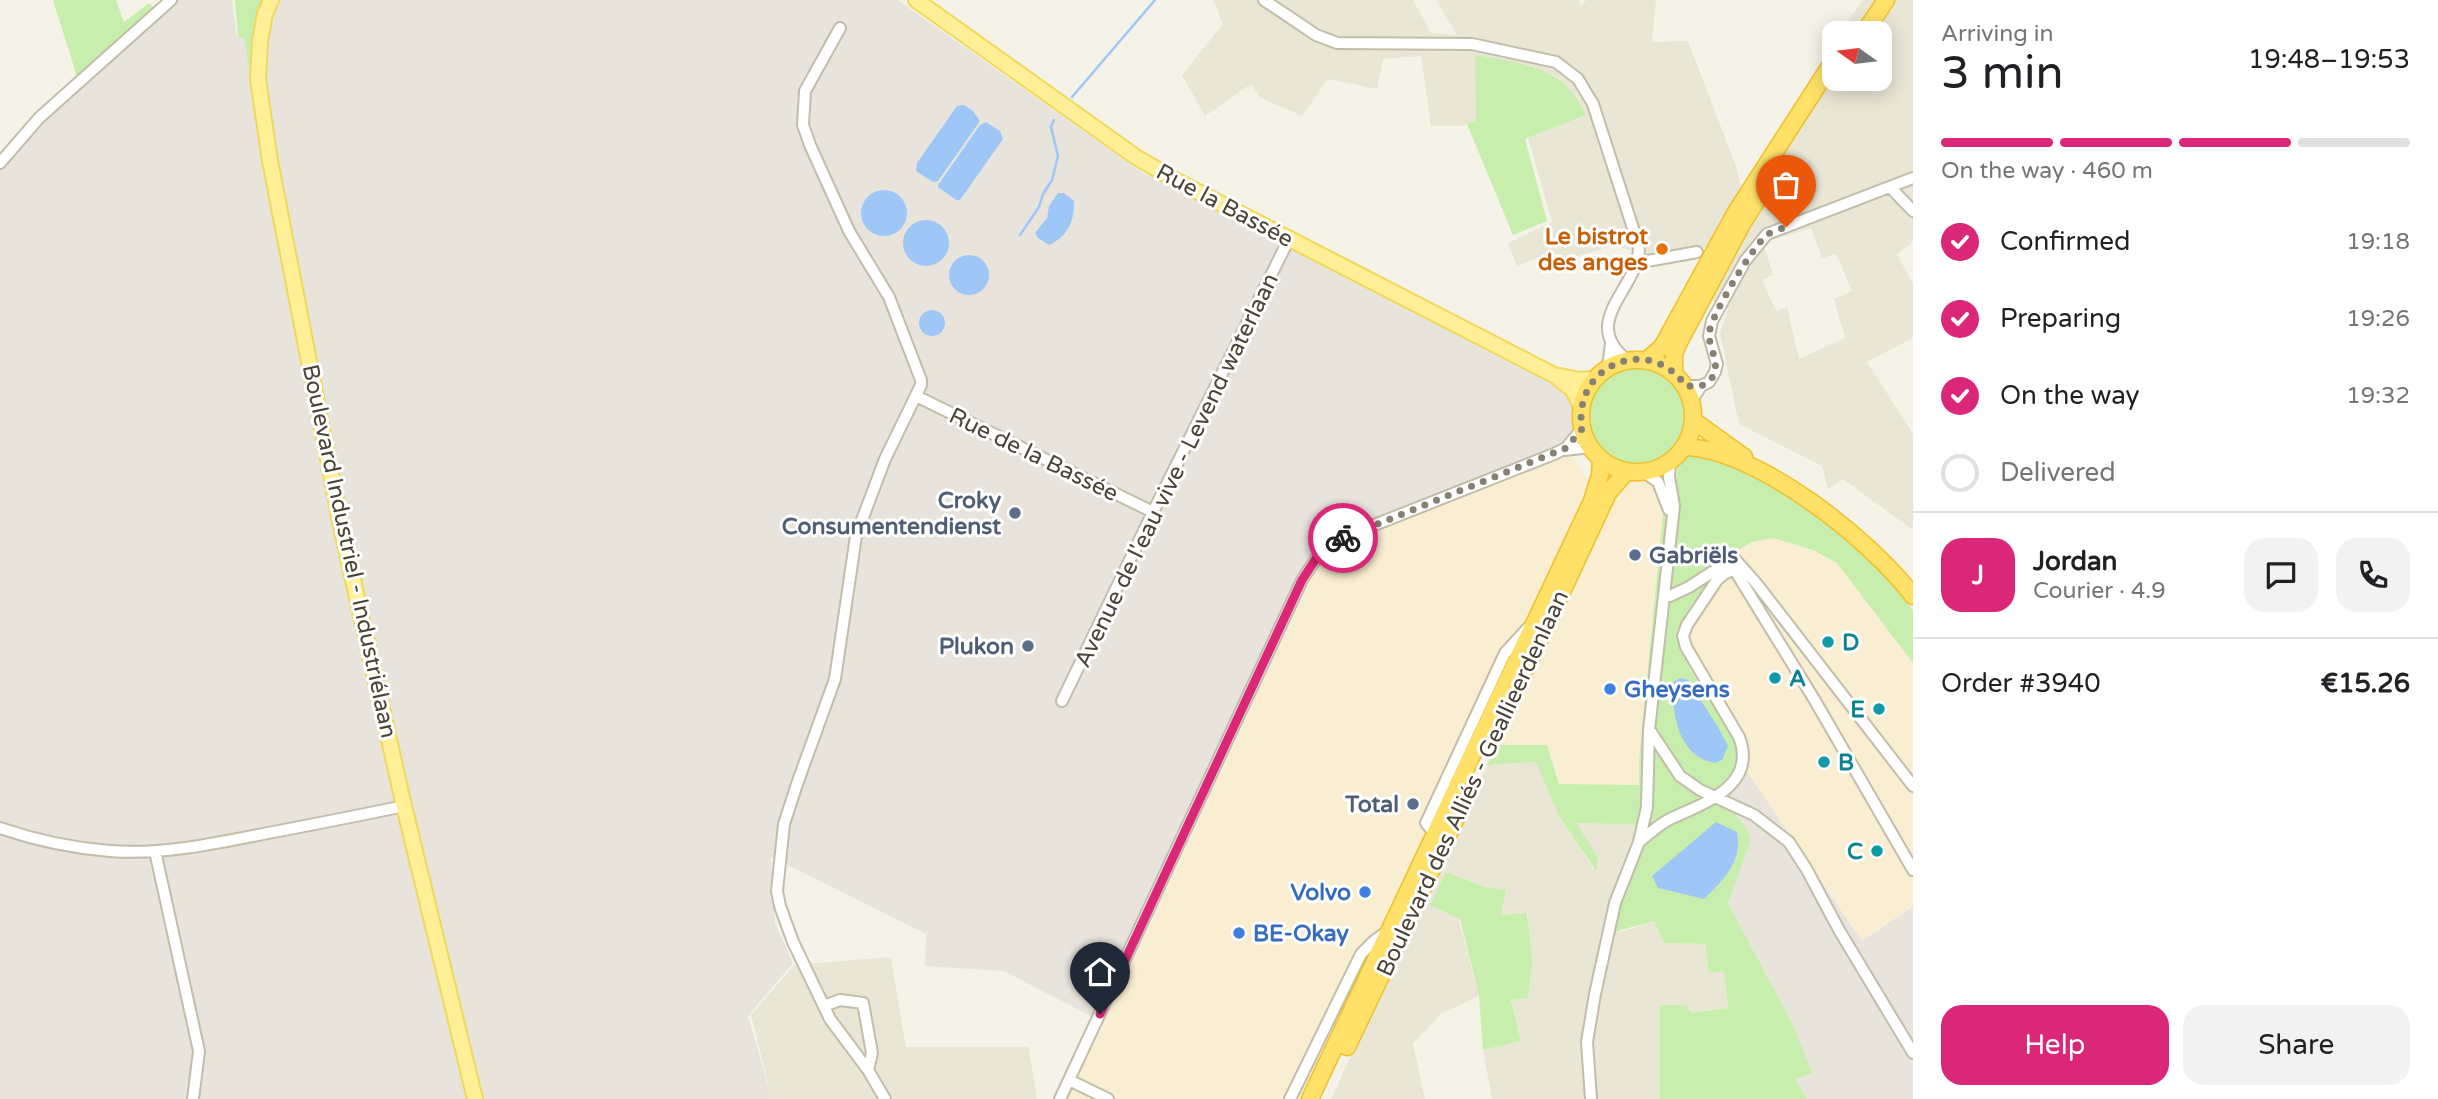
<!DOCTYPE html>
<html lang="en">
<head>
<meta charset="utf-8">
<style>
  body { margin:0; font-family:"Varela Round",sans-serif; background:#f2f2f2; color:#202124; height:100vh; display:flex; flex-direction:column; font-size:26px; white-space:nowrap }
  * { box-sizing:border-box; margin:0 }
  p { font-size:23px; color:#757577 }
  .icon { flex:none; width:38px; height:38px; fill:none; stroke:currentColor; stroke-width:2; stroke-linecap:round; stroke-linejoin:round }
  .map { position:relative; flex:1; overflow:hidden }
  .side { display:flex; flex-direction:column; background:#fff; width:525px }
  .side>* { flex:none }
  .needle { width:46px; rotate:284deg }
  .controls { position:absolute; left:1822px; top:21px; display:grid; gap:14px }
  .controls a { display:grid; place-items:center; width:70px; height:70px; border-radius:14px; background:#fff; box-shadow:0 4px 18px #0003; font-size:35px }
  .pin { position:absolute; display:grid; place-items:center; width:60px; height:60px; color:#fff; margin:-72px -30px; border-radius:50% 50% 50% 0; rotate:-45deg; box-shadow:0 0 7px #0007 }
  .pin .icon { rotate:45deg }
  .courier { position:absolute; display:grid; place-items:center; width:70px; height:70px; margin:-35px; border:5px solid #db2777; border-radius:50%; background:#fff; color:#222; box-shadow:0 2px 9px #0007 }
  .headline em { font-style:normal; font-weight:600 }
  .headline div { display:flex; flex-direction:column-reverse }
  .headline { display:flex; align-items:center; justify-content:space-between; height:119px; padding:0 28px }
  h1 { font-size:46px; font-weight:600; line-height:52px }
  .bar { display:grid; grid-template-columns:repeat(4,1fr); gap:10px 7px; align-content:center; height:84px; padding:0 28px }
  .bar i { height:9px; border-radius:5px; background:#e0e0e0 }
  .bar .on { background:#db2777 }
  .bar p { grid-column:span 4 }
  .line { display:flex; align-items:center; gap:18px; padding:0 28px; border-top:2px solid #e0e0e0 }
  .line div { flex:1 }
  .round { display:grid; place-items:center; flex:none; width:74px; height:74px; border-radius:21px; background:#f2f2f2 }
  ol { padding:0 28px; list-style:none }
  li { display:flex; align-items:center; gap:21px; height:77px }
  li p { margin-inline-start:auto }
  li .icon { padding:7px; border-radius:50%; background:#db2777; color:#fff; stroke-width:4 }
  li:last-child { color:#757577 }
  li i { width:38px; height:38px; border:4px solid #e0e0e0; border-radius:50% }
  .primary-button { display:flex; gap:14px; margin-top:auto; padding:14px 28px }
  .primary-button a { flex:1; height:80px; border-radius:21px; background:#db2777; color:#fff; font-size:28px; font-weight:600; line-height:80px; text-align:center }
  .primary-button a+a { background:#f2f2f2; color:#202124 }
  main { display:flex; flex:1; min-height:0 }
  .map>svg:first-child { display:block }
  .residential { fill:#eae6d5; fill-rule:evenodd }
  .commercial { fill:#f9eed1 }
  .industrial { fill:#e8e4dc }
  .green { fill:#c7eeac }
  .water { fill:#9ec7f8 }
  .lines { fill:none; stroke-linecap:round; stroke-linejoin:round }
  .stream { stroke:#9ec7f8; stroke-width:2.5 }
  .minor-casing { stroke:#c2bda9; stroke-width:14 }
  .major-casing { stroke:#f0d85a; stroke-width:18 }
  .highway-casing { stroke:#eec029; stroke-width:19 }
  .minor { stroke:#fff; stroke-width:10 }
  .major { stroke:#fff097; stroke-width:14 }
  .highway { stroke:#ffe169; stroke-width:16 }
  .done { stroke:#868173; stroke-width:7; stroke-dasharray:0 12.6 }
  .route { stroke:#db2777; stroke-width:9 }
  .food-dot { fill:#e8710a; stroke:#fff; stroke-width:2.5 }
  .service-dot { fill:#5c6f8a; stroke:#fff; stroke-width:2.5 }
  .culture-dot { fill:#0f9aa8; stroke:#fff; stroke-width:2.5 }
  .shop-dot { fill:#3f7fe0; stroke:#fff; stroke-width:2.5 }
  .labels { text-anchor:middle; stroke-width:6; stroke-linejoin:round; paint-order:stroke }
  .street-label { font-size:23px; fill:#4a4435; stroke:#fff }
  .food-label { font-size:23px; font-weight:bold; fill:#c56008; stroke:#fff; text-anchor:end }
  .service-label { font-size:23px; font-weight:bold; fill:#4e5e75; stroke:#fff; text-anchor:end }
  .culture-label { font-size:23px; font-weight:bold; fill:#0d838f; stroke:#fff; text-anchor:start }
  .shop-label { font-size:23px; font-weight:bold; fill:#366cbe; stroke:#fff; text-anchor:start }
</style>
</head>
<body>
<main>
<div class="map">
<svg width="1913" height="1099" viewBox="0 0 1913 1099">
  <rect width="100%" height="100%" fill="#f5f3e7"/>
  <path class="residential" d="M1213,0h200l18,33 26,2 -21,-35h143l2,5 5,-5h70l-4,42 36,-1 49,128 5,23 -32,54 -57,12 -38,-13 -53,16 -9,-9 -36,14 -9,-23 44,-21 -24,-84 58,-23 -110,5 -13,6h-32l-10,-70 -38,3 -6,30 -49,-10 -26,37 -41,-18 -10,-14 -46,32 -23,-41 41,-51z
    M1862,0h51v242l-16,12 16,30v54l-46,24 46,72v96l-70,-51 -15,10 -6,-23 -83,-42 -19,-91 8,-24 -19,-10 44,-82 -11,-30 92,-143v35h46v-46h-39zM1811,228l11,30 14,-4 16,37 -18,8 11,39 -46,21 -12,-52 -11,4 -14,-31 11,-5 -10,-33z
    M1536,762l23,54 36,55 3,-14 -23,-34 72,2 -2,19 -20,45 -5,43 34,-11 10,22 42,1 18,27 4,37 -38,5 -30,53v33h-168l-9,-49 38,-9 -10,-42 17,-1v-85l-27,2 5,-25 -21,-3 -39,-15 33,124 -38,18 -28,30 12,55h-94l156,-334z
    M891,957l15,90h123l8,52h-265l-21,-84 43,-50z"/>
  <path class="commercial" d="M1566,448l25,37 -173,372 -117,242h-238l35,-62 222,-477 23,-16z
    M1637,478l10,2 7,6 6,13 3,15 -24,245v26l-80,-1 -12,-39h-51l118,-250 14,-15z
    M1773,538l40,12 24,13 76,100v242l-51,35 -123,-180 -59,-114 -2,-11 1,-10 31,-46 -3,-9 45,-28z"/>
  <path class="industrial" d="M174,0h58l5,38 7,-1 5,-21 21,3 9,-19h619l245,173 131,63 289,148 12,16 -2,34 -14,11 -217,88 -20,11 -10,10 -7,11 -213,452 -88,-46 -79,-5 1,-32 -155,-77 4,66 18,40 -45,53 24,83h-772v-932l27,-33z
    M1739,760l123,181 51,-35v193h-191l71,-74 -65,-122 23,-62 -22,-35z"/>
  <path class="green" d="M53,0h63l8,22 25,-19 8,7 -79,70z
    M235,0h28l-7,23 -6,52 -6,-37h-6z
    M1475,55c32,6 73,9 96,36 6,7 10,16 15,24l-61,24 22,82 -34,14 -46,-111 9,-4z
    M1589 416a48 48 0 1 1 96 0a48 48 0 1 1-96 0Z
    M1689,455l25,2 68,35 46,31 61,56 24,31v53l-76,-100 -24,-13 -40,-12 -21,4 -45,27 3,10 -22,31 -10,24 2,12 9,21 46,76 4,17 -10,46 18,23 4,12 -23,62 65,122 19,48 -17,6 12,20h-147v-94h26l5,8 37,-5 -4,-37 -15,2 -4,-29 -41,-1 -10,-22 -40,11 11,-43 20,-45 2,-19 -71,-2 22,34 -2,14 -37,-55 -23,-54 -49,3 9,-20h51l12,39 80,1v-25l24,-246 -3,-15 -6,-13 22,-6 2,-15z
    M1446,872l39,15 21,3 -5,25 26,-2 5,47 -4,38 -17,2 10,41 -38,9 -4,-54 -19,-77 -30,-14z"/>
  <path class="water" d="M964,105l8,5 8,11 -42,60 -5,1 -17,-11 1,-8 40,-57z
    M986,122l14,9 3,8 -43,61h-4l-18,-13v-2l42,-60z
    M861 213a23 23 0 1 1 46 0a23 23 0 1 1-46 0Z
    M1058,193h6l10,8c1,20 -7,36 -25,44l-11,-7 -3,-5 12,-15 2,-12z
    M903 243a23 23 0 1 1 46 0a23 23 0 1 1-46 0Z
    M949 275a20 20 0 1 1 40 0a20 20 0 1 1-40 0Z
    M919 323a13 13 0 1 1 26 0a13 13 0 1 1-26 0Z
    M1681,678l7,2 30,47 10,19 -6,14 -7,3c-37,-6 -43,-49 -42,-81z
    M1716,822l21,10c6,29 -14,49 -33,67l-46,-11 -6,-12z"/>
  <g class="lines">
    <path class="stream" d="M1072,97l83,-97
      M1020,235l19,-28 4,-13 9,-14 6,-24 -7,-29 3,-7"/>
    <g class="minor-casing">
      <path id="minor" d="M1264,0l52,35 21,8 135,1 84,18 22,17 15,25 46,143c0,42 -61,74 -12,113
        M840,28l-35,63 -2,34 7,20 39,86 40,66 32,83v5l-36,74 -29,77 -21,143 -38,105 -13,40 -7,67 3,15 13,36 37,77 38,51 17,29
        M0,163l39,-45 132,-118
        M1890,187l23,24
        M1636,263l61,-11
        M1608,367l3,-24
        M1686,386h15
        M916,396l237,116
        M1692,400l9,-14 8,-4 6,-10 2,-8 -8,-28 3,-15 33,-60 22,-27 146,-56
        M1565,450l25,-3
        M1644,472l14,10 11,28
        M1664,595l6,1 19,-9 45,-29 22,25 157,203
        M1062,701l91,-189 136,-273
        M1651,732l29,44 20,14 54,25 35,27 18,28 32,60 74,123
        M0,828c35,12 72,20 110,23 51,4 103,-7 153,-17 47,-9 94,-18 141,-28
        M1436,835l-10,-12 79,-170 22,-24
        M1639,842c10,-8 19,-17 31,-23 34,-16 88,-33 69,-82l-53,-90 -3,-11 4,-11 30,-45 7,-6 10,-5 80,130 99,171
        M155,851l44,200 -6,48
        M824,1006l16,-6 23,3 9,50 -4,17
        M1069,1080l39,19
        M1060,1099l242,-519 17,-26 30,-19 205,-81 12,-6 16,-19
        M1290,1099l71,-145 13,-13 14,-10
        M1591,1099l-4,-57 8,-48 20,-91 24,-61 8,-35 2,-77 25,-224 -5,-29 1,-15"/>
    </g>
    <g class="major-casing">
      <path id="major" d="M271,0l-6,14 -5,27 -2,38 12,82 72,370 62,275 71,293
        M916,0l220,157 41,24 377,194 19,15 8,16
        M1560,376l19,4 15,-1"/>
    </g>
    <g class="highway-casing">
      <path id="highway" d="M1864,33l22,-33
        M1581 416a56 56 0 1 1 112 0a56 56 0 1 1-112 0Z
        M1647,360l15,-13 74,-135 98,-152
        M1674,373v-19l4,-10 64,-120 25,-40
        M1694,421l50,36
        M1684,447c72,1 187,93 229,149
        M1527,667l81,-174 19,-22
        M1347,1047l114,-239
        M1310,1099l282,-598 8,-26 1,-16"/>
    </g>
    <use href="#minor" class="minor"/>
    <use href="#major" class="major"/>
    <use href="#highway" class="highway"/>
  </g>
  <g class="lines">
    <path class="done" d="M1343,538l223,-90 16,-19c-10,-64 67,-96 104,-43h15l8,-4c14,-17 1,-29 0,-47 -1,-15 44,-89 57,-99 5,-5 14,-7 20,-9"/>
    <path class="route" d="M1100,1014l202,-434 17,-26 24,-16"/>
  </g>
  <circle class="food-dot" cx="1662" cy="249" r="7"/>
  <g class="service-dot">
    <circle cx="1015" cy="513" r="7"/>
    <circle cx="1635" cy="555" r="7"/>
    <circle cx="1028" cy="646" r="7"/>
    <circle cx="1413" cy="804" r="7"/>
  </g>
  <g class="culture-dot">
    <circle cx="1828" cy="642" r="7"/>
    <circle cx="1775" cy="678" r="7"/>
    <circle cx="1879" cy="709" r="7"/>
    <circle cx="1824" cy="762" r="7"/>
    <circle cx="1877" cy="851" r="7"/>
  </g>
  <g class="shop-dot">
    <circle cx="1610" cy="689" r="7"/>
    <circle cx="1365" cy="892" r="7"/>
    <circle cx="1239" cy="933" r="7"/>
  </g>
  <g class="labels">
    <g class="street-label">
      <text transform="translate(1225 205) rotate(28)" y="8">Rue la Bassée</text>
      <text transform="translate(1034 454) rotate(26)" y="8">Rue de la Bassée</text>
      <text transform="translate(1176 470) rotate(-64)" y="8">Avenue de l'eau vive - Levend waterlaan</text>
      <text transform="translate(350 551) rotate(78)" y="8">Boulevard Industriel - Industriélaan</text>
      <text transform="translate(1472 783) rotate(-65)" y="8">Boulevard des Alliés - Geallieerdenlaan</text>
    </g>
    <g class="food-label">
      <text x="1648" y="244">Le bistrot<tspan x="1648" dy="26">des anges</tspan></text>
    </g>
    <g class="service-label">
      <text x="1001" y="508">Croky<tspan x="1001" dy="26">Consumentendienst</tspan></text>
      <text x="1649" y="563" text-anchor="start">Gabriëls</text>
      <text x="1014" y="654">Plukon</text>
      <text x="1399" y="812">Total</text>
    </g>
    <g class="culture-label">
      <text x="1842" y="650">D</text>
      <text x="1789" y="686">A</text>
      <text x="1865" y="717" text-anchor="end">E</text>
      <text x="1838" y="770">B</text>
      <text x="1863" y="859" text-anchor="end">C</text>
    </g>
    <g class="shop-label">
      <text x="1624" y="697">Gheysens</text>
      <text x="1351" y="900" text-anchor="end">Volvo</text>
      <text x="1253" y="941">BE-Okay</text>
    </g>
  </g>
</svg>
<div class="controls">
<a><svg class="needle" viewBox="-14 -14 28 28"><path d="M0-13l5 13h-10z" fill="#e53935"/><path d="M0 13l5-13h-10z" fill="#757577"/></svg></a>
</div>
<div class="pin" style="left:1786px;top:227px;background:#ea580c"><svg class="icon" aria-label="bag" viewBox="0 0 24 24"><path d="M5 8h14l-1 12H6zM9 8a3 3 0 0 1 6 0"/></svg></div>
<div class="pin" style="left:1100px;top:1014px;background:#1f2937"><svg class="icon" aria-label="home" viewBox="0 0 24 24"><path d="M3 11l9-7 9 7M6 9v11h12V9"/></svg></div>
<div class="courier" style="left:1343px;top:538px"><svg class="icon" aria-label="bike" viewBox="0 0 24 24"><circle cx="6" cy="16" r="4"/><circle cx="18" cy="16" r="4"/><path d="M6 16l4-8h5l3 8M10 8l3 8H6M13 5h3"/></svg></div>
</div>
<section class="side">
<div class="headline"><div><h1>3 min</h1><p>Arriving in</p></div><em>19:48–19:53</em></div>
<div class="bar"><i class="on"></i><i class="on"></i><i class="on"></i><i></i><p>On the way · 460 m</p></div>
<ol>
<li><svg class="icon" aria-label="check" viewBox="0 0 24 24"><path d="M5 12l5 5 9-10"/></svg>Confirmed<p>19:18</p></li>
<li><svg class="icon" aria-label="check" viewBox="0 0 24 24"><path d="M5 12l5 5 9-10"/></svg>Preparing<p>19:26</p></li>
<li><svg class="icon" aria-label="check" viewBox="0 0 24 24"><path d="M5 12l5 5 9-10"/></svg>On the way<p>19:32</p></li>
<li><i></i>Delivered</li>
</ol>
<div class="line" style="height:126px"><b class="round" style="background:#db2777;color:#fff">J</b><div><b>Jordan</b><p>Courier · 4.9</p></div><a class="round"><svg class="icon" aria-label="chat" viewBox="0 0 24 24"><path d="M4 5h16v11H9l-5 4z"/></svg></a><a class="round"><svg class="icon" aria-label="phone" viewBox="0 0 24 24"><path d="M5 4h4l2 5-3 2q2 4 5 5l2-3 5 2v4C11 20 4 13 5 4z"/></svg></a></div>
<div class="line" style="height:91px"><div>Order #3940</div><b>€15.26</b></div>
<div class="primary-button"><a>Help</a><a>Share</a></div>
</section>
</main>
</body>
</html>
